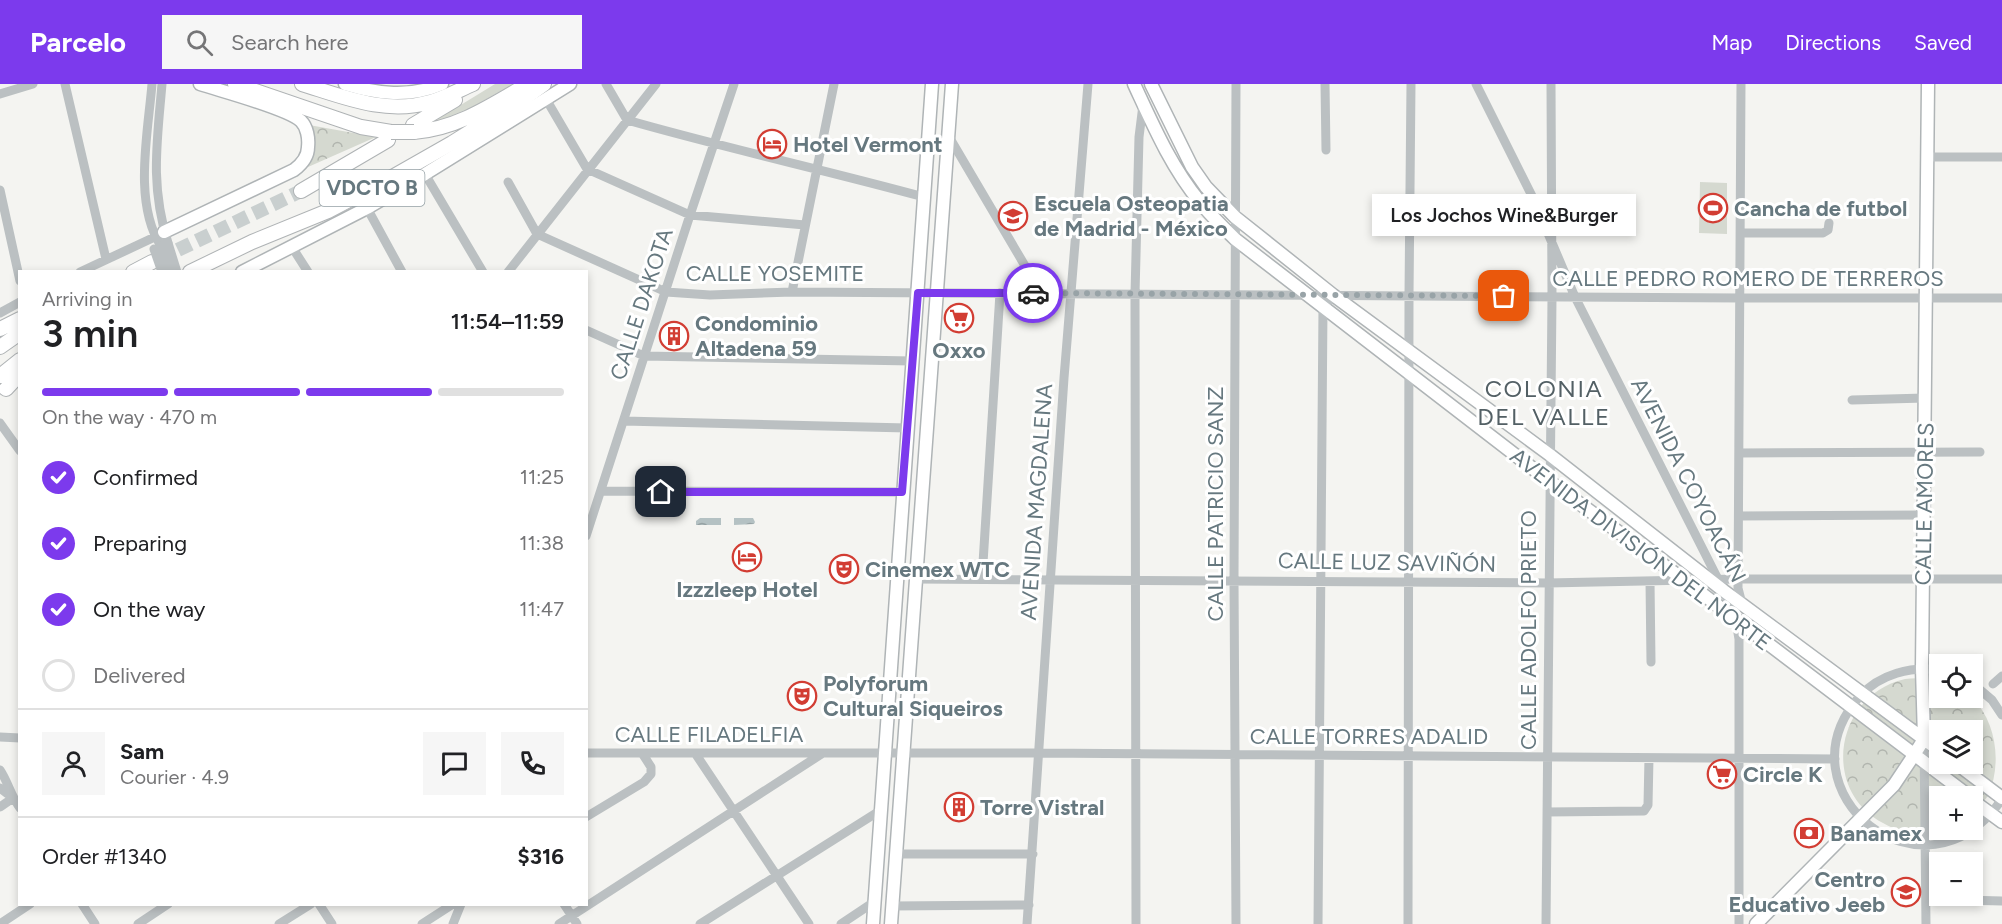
<!DOCTYPE html>
<html lang="en">
<head>
<meta charset="utf-8">
<style>
  body { margin:0; font-family:Figtree,sans-serif; background:#f6f6f6; color:#202124; height:100vh; display:flex; flex-direction:column; font-size:22px; white-space:nowrap }
  * { box-sizing:border-box; margin:0 }
  p { font-size:20px; color:#757577 }
  .icon { flex:none; width:33px; height:33px; fill:none; stroke:currentColor; stroke-width:2; stroke-linecap:round; stroke-linejoin:round }
  .map { position:relative; flex:1; overflow:hidden }
  .side { position:absolute; left:18px; top:186px; width:570px; height:636px; display:flex; flex-direction:column; background:#fff; border-radius:0px; box-shadow:0 3px 9px #0003 }
  .side>* { flex:none }
  .fabs { position:absolute; left:1929px; top:570px; display:grid; gap:12px }
  .fabs a { display:grid; place-items:center; width:54px; height:54px; border-radius:0px; background:#fff; box-shadow:0 3px 9px #0003; font-size:30px }
  .pin { position:absolute; display:grid; place-items:center; width:51px; height:51px; color:#fff; margin:-26px; border-radius:12px; box-shadow:0 3px 9px #0006 }
  .courier { position:absolute; display:grid; place-items:center; width:60px; height:60px; margin:-30px; border:4px solid #7c3aed; border-radius:50%; background:#fff; color:#222; box-shadow:0 2px 8px #0007 }
  .bubble { position:absolute; height:42px; border-radius:0px; background:#fff; box-shadow:0 3px 9px #0003; font-size:20px; font-weight:600; line-height:42px; text-align:center }
  .head em { font-style:normal; font-weight:600 }
  .head div { display:flex; flex-direction:column-reverse }
  .head { display:flex; align-items:center; justify-content:space-between; height:102px; padding:0 24px }
  h1 { font-size:39px; font-weight:600; line-height:45px }
  .bar { display:grid; grid-template-columns:repeat(4,1fr); gap:9px 6px; align-content:center; height:72px; padding:0 24px }
  .bar i { height:8px; border-radius:4px; background:#e0e0e0 }
  .bar .current { background:#7c3aed }
  .bar p { grid-column:span 4 }
  .line { display:flex; align-items:center; gap:15px; padding:0 24px; border-top:2px solid #e0e0e0 }
  .line div { flex:1 }
  .round { display:grid; place-items:center; flex:none; width:63px; height:63px; border-radius:0px; background:#f6f6f6 }
  ol { padding:0 24px; list-style:none }
  li { display:flex; align-items:center; gap:18px; height:66px }
  li p { margin-inline-start:auto }
  li .icon { padding:6px; border-radius:50%; background:#7c3aed; color:#fff; stroke-width:4 }
  li:last-child { color:#757577 }
  li i { width:33px; height:33px; border:3px solid #e0e0e0; border-radius:50% }
  header { display:flex; align-items:center; gap:36px; box-sizing:border-box; height:84px; padding:0 30px; background:#7c3aed; color:#fff }
  header strong { font-size:28px }
  nav { display:flex; gap:33px; margin-inline-start:auto; font-size:21px }
  .search { width:420px; height:54px; background:#f6f6f6; display:flex; align-items:center; gap:15px; box-sizing:border-box; padding:0 21px; border-radius:0px; color:#757577; font-size:22px }
  .map>svg:first-child { display:block }
  .grass { fill:#d5d9d0 }
  .forest { fill:url(#forest-crowns); fill-rule:evenodd }
  .water { fill:url(#water-waves) }
  .lines { fill:none; stroke-linecap:round; stroke-linejoin:round }
  .highway-tunnel { stroke:#c9cfcf; stroke-width:14; stroke-dasharray:14 7; stroke-linecap:butt }
  .major-casing { stroke:#afb4b6; stroke-width:15 }
  .highway-casing { stroke:#afb3b5; stroke-width:16 }
  .minor { stroke:#bbc0c2; stroke-width:9 }
  .major { stroke:#fff; stroke-width:12 }
  .highway { stroke:#fff; stroke-width:14 }
  .highway-bridge-casing { stroke:#afb3b5; stroke-width:16; stroke-linecap:butt }
  .minor-bridge { stroke:#bbc0c2; stroke-width:9 }
  .highway-bridge { stroke:#fff; stroke-width:14 }
  .done { stroke:#98a3a7; stroke-width:6; stroke-dasharray:0 10.8 }
  .route { stroke:#7c3aed; stroke-width:8 }
  .labels { text-anchor:middle; stroke-width:6; stroke-linejoin:round; paint-order:stroke }
  .shield { fill:#fff; stroke:#94a0a5; stroke-width:1.5 }
  .shield-label { font-size:21px; font-weight:bold; fill:#66787f }
  .poi-label { font-size:22px; font-weight:bold; fill:#66787f; stroke:#fff; text-anchor:start }
  .street-label { font-size:22px; fill:#66787f; stroke:#fff }
  .neighbourhood-label { font-size:24px; letter-spacing:1.5px; fill:#536065; stroke:#fff }
</style>
</head>
<body>
<header>
<strong>Parcelo</strong>
<div class="search"><svg class="icon" aria-label="search" viewBox="0 0 24 24"><circle cx="10" cy="10" r="6"/><path d="M15 15l6 6"/></svg>Search here</div>
<nav><a>Map</a><a>Directions</a><a>Saved</a></nav>
</header>
<div class="map">
<svg width="2002" height="840" viewBox="0 0 2002 840">
  <defs>
    <pattern id="forest-crowns" width="20" height="18" patternUnits="userSpaceOnUse" patternTransform="scale(1.5)"><rect width="20" height="18" fill="#d5d9d0"/><path d="M2 6a3 3 0 1 1 6 0M12 15a3 3 0 1 1 6 0" fill="none" stroke="#b1b5ae"/></pattern>
    <pattern id="water-waves" width="16" height="10" patternUnits="userSpaceOnUse" patternTransform="scale(1.5)"><rect width="16" height="10" fill="#b4c1c3"/><path d="M0 5q4-4 8 0t8 0" fill="none" stroke="#96a2a4"/></pattern>
  </defs>
  <rect width="100%" height="100%" fill="#f4f4f1"/>
  <path class="grass" d="M495,0h18l-54,31 -31,10z
    M1700,98l27,1v51l-28,-1z"/>
  <path class="forest" d="M309,41l67,12 -68,30c5,-15 9,-28 1,-42z
    M1928,594l11,3 1,17 32,-1c25,26 30,67 16,99 -5,6 -11,12 -15,18l-1,-18h-32v34h5c-7,1 -15,4 -22,4 -14,0 -28,-4 -40,-11 -63,-33 -48,-128 22,-144 7,-1 15,-1 23,-1zM1940,646h32v34h-32z"/>
  <path class="water" d="M700,434h21v7h-25v-4z
    M734,434h19l2,4 -1,2 -20,1z"/>
  <g class="lines">
    <path class="highway-tunnel" d="M159,175l142,-68"/>
    <g class="major-casing">
      <path id="major" d="M345,0c33,10 64,14 97,0
        M1134,0c19,41 37,83 66,118 10,13 23,25 35,37l314,242 135,99 285,216
        M1151,0l41,83 14,20 29,30 98,78 217,160 174,136 216,160
        M164,148l130,-62c8,-6 14,-13 14,-23 1,-9 -1,-20 -7,-26 -14,-13 -80,-30 -101,-37
        M242,188l125,-64 58,-34 145,-90
        M1957,680l45,34
        M1972,716l30,22
        M873,840l59,-840
        M891,840l61,-840
        M1756,840l138,-139 20,-30 10,-16 -2,-71 6,-584"/>
    </g>
    <g class="highway-casing">
      <path id="highway" d="M235,0l126,43 30,5
        M302,0c42,13 84,31 128,18 15,-4 29,-12 43,-18
        M413,41l42,-25
        M414,48c43,-3 78,-27 114,-48
        M301,107l87,-51
        M133,188l19,-10
        M190,188l62,-30 76,-31 59,-31 65,-37 74,-46 18,-13
        M0,245l20,-10
        M0,263l20,-14
        M0,292l20,-16
        M6,305l14,-15"/>
    </g>
    <path class="minor" d="M65,0l41,175
      M152,0c-4,49 -19,119 9,162
      M162,0c-5,59 -12,101 6,159
      M606,0l21,36c98,28 198,50 297,77
      M1236,0l-2,496 2,344
      M1325,0l1,66
      M1476,0l57,114 42,99 149,294 12,30 3,18v285
      M1741,0l-3,504 4,16
      M0,10l33,-10
      M546,15l41,70 103,46 115,10
      M948,51l93,158
      M1928,73h74
      M425,90l58,98
      M508,98l29,52
      M0,106l20,91
      M367,124l35,64
      M1741,149h82l5,-3 1,-7
      M537,150l129,58 44,3 82,-3 949,6h261
      M292,163l16,25
      M80,188l79,-37
      M508,188l148,-188
      M792,208l42,-208
      M0,229l20,-11
      M586,246l58,26 268,5
      M1852,316l73,-2
      M624,337l283,7
      M0,339l20,28
      M1739,369l241,-1
      M601,407l301,1
      M1739,432l185,-1
      M586,452l104,-321 44,-131
      M916,495l632,4 190,-4h264
      M982,495l18,-286
      M1650,497l1,81
      M1940,586c-29,-4 -60,4 -80,26 -85,95 64,217 142,103
      M1972,599l20,17 10,15
      M1993,600l9,-8
      M0,653l20,1
      M1924,656l2,184
      M586,669h453l796,6
      M695,669l114,171
      M0,686c8,12 11,26 20,38
      M0,704l13,10
      M0,723l13,-9
      M1547,728l97,-1 4,-6 1,-47
      M586,733l58,-35 7,-8v-7l-9,-14
      M896,770h137
      M1926,815l76,2
      M82,820l13,20
      M319,820l13,20
      M564,820l13,20
      M892,822l137,-1
      M0,840l30,-20
      M138,840l30,-20
      M279,840l32,-20
      M422,840l31,-20
      M453,840l8,-20
      M559,840l264,-171
      M700,840l181,-114
      M841,840l33,-22
      M1027,840l37,-546 24,-294
      M1136,840l-1,-630 4,-157 4,-32
      M1318,840l5,-617 10,-12
      M1408,840l1,-629 2,-211
      M1546,840l6,-627 -1,-213"/>
    <use href="#major" class="major"/>
    <use href="#highway" class="highway"/>
    <g class="highway-bridge-casing">
      <path id="highway-bridge" d="M391,48h23"/>
    </g>
    <path class="minor-bridge" d="M168,159l9,29
      M161,162l8,26
      M154,165l8,23"/>
    <use href="#highway-bridge" class="highway-bridge"/>
  </g>
  <g class="lines">
    <path class="done" d="M1033,209l471,3"/>
    <path class="route" d="M661,408h241l16,-199h115"/>
  </g>
  <defs>
    <g id="hotel-ring" transform="scale(1.5)"><circle r="9.5" fill="#fff" stroke="#d23d33" stroke-width="1.5"/><path d="M-6-4.5h1.5V1H6V5H4.5V3h-9V5H-6ZM-4 0a1.8 1.8 0 1 1 3.6 0ZM.5 0V-2.5h3Q6-2.5 6 0Z" fill="#d23d33"/></g>
    <g id="stadium-ring" transform="scale(1.5)"><circle r="9.5" fill="#fff" stroke="#d23d33" stroke-width="1.5"/><path d="M0-5a6.5 5 0 1 0 0 10a6.5 5 0 1 0 0-10ZM-3.5-1.8h7v3.6h-7Z" fill="#d23d33"/></g>
    <g id="school-ring" transform="scale(1.5)"><circle r="9.5" fill="#fff" stroke="#d23d33" stroke-width="1.5"/><path d="M0-5L7-2L0 1L-7-2ZM-4 1L0 2.5L4 1V4Q0 6-4 4Z" fill="#d23d33"/></g>
    <g id="supermarket-ring" transform="scale(1.5)"><circle r="9.5" fill="#fff" stroke="#d23d33" stroke-width="1.5"/><path d="M-6-5.5h2.5l.6 2H6L4.5 2H-2.5L-4.4-4H-6ZM-1.5 3.2a1.3 1.3 0 1 0 .1 0ZM3 3.2a1.3 1.3 0 1 0 .1 0Z" fill="#d23d33"/></g>
    <g id="building-ring" transform="scale(1.5)"><circle r="9.5" fill="#fff" stroke="#d23d33" stroke-width="1.5"/><path d="M-4-6H4V6H1V3H-1V6H-4ZM-2.5-4.3h1.7v1.8h-1.7ZM.8-4.3h1.7v1.8H.8ZM-2.5-1h1.7V.8h-1.7ZM.8-1h1.7V.8H.8Z" fill="#d23d33"/></g>
    <g id="theatre-ring" transform="scale(1.5)"><circle r="9.5" fill="#fff" stroke="#d23d33" stroke-width="1.5"/><path d="M-5-5.5Q0-4 5-5.5V0Q5 5 0 6Q-5 5-5 0ZM-3.3-2.5H-1v1.5H-3.3ZM1-2.5H3.3v1.5H1ZM-2.8 1Q0 5.5 2.8 1Z" fill="#d23d33"/></g>
    <g id="bank-ring" transform="scale(1.5)"><circle r="9.5" fill="#fff" stroke="#d23d33" stroke-width="1.5"/><path d="M-6-4H6V4H-6ZM0-2.3a2.3 2.3 0 1 0 0 4.6a2.3 2.3 0 1 0 0-4.6Z" fill="#d23d33"/></g>
  </defs>
  <g fill-rule="evenodd">
    <use href="#hotel-ring" x="772" y="60"/>
    <use href="#stadium-ring" x="1713" y="124"/>
    <use href="#school-ring" x="1013" y="132"/>
    <use href="#supermarket-ring" x="959" y="234"/>
    <use href="#building-ring" x="674" y="252"/>
    <use href="#hotel-ring" x="747" y="473"/>
    <use href="#theatre-ring" x="844" y="485"/>
    <use href="#theatre-ring" x="802" y="612"/>
    <use href="#supermarket-ring" x="1722" y="690"/>
    <use href="#building-ring" x="959" y="723"/>
    <use href="#bank-ring" x="1809" y="749"/>
    <use href="#school-ring" x="1906" y="808"/>
  </g>
  <g class="labels">
    <rect class="shield" x="319.5" y="86" width="105" height="36" rx="4.5"/>
    <g class="shield-label">
      <text x="372" y="111">VDCTO B</text>
    </g>
    <g class="poi-label">
      <text x="793" y="68">Hotel Vermont</text>
      <text x="1034" y="127">Escuela Osteopatia<tspan x="1034" dy="25">de Madrid - México</tspan></text>
      <text x="1734" y="132">Cancha de futbol</text>
      <text x="695" y="247">Condominio<tspan x="695" dy="25">Altadena 59</tspan></text>
      <text x="959" y="274" text-anchor="middle">Oxxo</text>
      <text x="865" y="493">Cinemex WTC</text>
      <text x="747" y="513" text-anchor="middle">Izzzleep Hotel</text>
      <text x="823" y="607">Polyforum<tspan x="823" dy="25">Cultural Siqueiros</tspan></text>
      <text x="1743" y="698">Circle K</text>
      <text x="980" y="731">Torre Vistral</text>
      <text x="1830" y="757">Banamex</text>
      <text x="1885" y="803" text-anchor="end">Centro<tspan x="1885" dy="25">Educativo Jeeb</tspan></text>
    </g>
    <g class="street-label">
      <text x="775" y="197">CALLE YOSEMITE</text>
      <text x="1748" y="202">CALLE PEDRO ROMERO DE TERREROS</text>
      <text transform="translate(641 220) rotate(-72)" y="8">CALLE DAKOTA</text>
      <text transform="translate(1689 396) rotate(63)" y="8">AVENIDA COYOACÁN</text>
      <text transform="translate(1036 418) rotate(-86)" y="8">AVENIDA MAGDALENA</text>
      <text transform="translate(1215 420) rotate(-90)" y="8">CALLE PATRICIO SANZ</text>
      <text transform="translate(1924 420) rotate(-89)" y="8">CALLE AMORES</text>
      <text transform="translate(1641 465) rotate(37)" y="8">AVENIDA DIVISIÓN DEL NORTE</text>
      <text transform="translate(1387 478) rotate(1)" y="8">CALLE LUZ SAVIÑÓN</text>
      <text transform="translate(1528 546) rotate(-90)" y="8">CALLE ADOLFO PRIETO</text>
      <text x="709" y="658">CALLE FILADELFIA</text>
      <text x="1369" y="660">CALLE TORRES ADALID</text>
    </g>
    <g class="neighbourhood-label">
      <text x="1544" y="313">COLONIA<tspan x="1544" dy="28">DEL VALLE</tspan></text>
    </g>
  </g>
</svg>
<div class="fabs">
<a><svg class="icon" aria-label="locate" viewBox="0 0 24 24"><circle cx="12" cy="12" r="6"/><path d="M12 2v4M12 18v4M2 12h4M18 12h4"/></svg></a>
<a><svg class="icon" aria-label="layers" viewBox="0 0 24 24"><path d="M12 4l9 5-9 5-9-5zM3 14l9 5 9-5"/></svg></a>
<a>+</a>
<a>−</a>
</div>
<div class="pin" style="left:1504px;top:212px;background:#ea580c"><svg class="icon" aria-label="bag" viewBox="0 0 24 24"><path d="M5 8h14l-1 12H6zM9 8a3 3 0 0 1 6 0"/></svg></div>
<div class="pin" style="left:661px;top:408px;background:#1f2937"><svg class="icon" aria-label="home" viewBox="0 0 24 24"><path d="M3 11l9-7 9 7M6 9v11h12V9"/></svg></div>
<div class="courier" style="left:1033px;top:209px"><svg class="icon" aria-label="car" viewBox="0 0 24 24"><path d="M5 17H2v-5l4-1 3-4h7l3 4 3 1v5h-3M9 17h6M6 11h13"/><circle cx="7" cy="17" r="2"/><circle cx="17" cy="17" r="2"/></svg></div>
<div class="bubble" style="left:1372px;top:110px;width:264px">Los Jochos Wine&amp;Burger</div>
<section class="side">
<div class="head"><div><h1>3 min</h1><p>Arriving in</p></div><em>11:54–11:59</em></div>
<div class="bar"><i class="current"></i><i class="current"></i><i class="current"></i><i></i><p>On the way · 470 m</p></div>
<ol>
<li><svg class="icon" aria-label="check" viewBox="0 0 24 24"><path d="M5 12l5 5 9-10"/></svg>Confirmed<p>11:25</p></li>
<li><svg class="icon" aria-label="check" viewBox="0 0 24 24"><path d="M5 12l5 5 9-10"/></svg>Preparing<p>11:38</p></li>
<li><svg class="icon" aria-label="check" viewBox="0 0 24 24"><path d="M5 12l5 5 9-10"/></svg>On the way<p>11:47</p></li>
<li><i></i>Delivered</li>
</ol>
<div class="line" style="height:108px"><a class="round"><svg class="icon" aria-label="person" viewBox="0 0 24 24"><circle cx="12" cy="8" r="4"/><path d="M4 21q1-7 8-7t8 7"/></svg></a><div><b>Sam</b><p>Courier · 4.9</p></div><a class="round"><svg class="icon" aria-label="chat" viewBox="0 0 24 24"><path d="M4 5h16v11H9l-5 4z"/></svg></a><a class="round"><svg class="icon" aria-label="phone" viewBox="0 0 24 24"><path d="M5 4h4l2 5-3 2q2 4 5 5l2-3 5 2v4C11 20 4 13 5 4z"/></svg></a></div>
<div class="line" style="height:78px"><div>Order #1340</div><b>$316</b></div>
</section>
</div>
</body>
</html>
